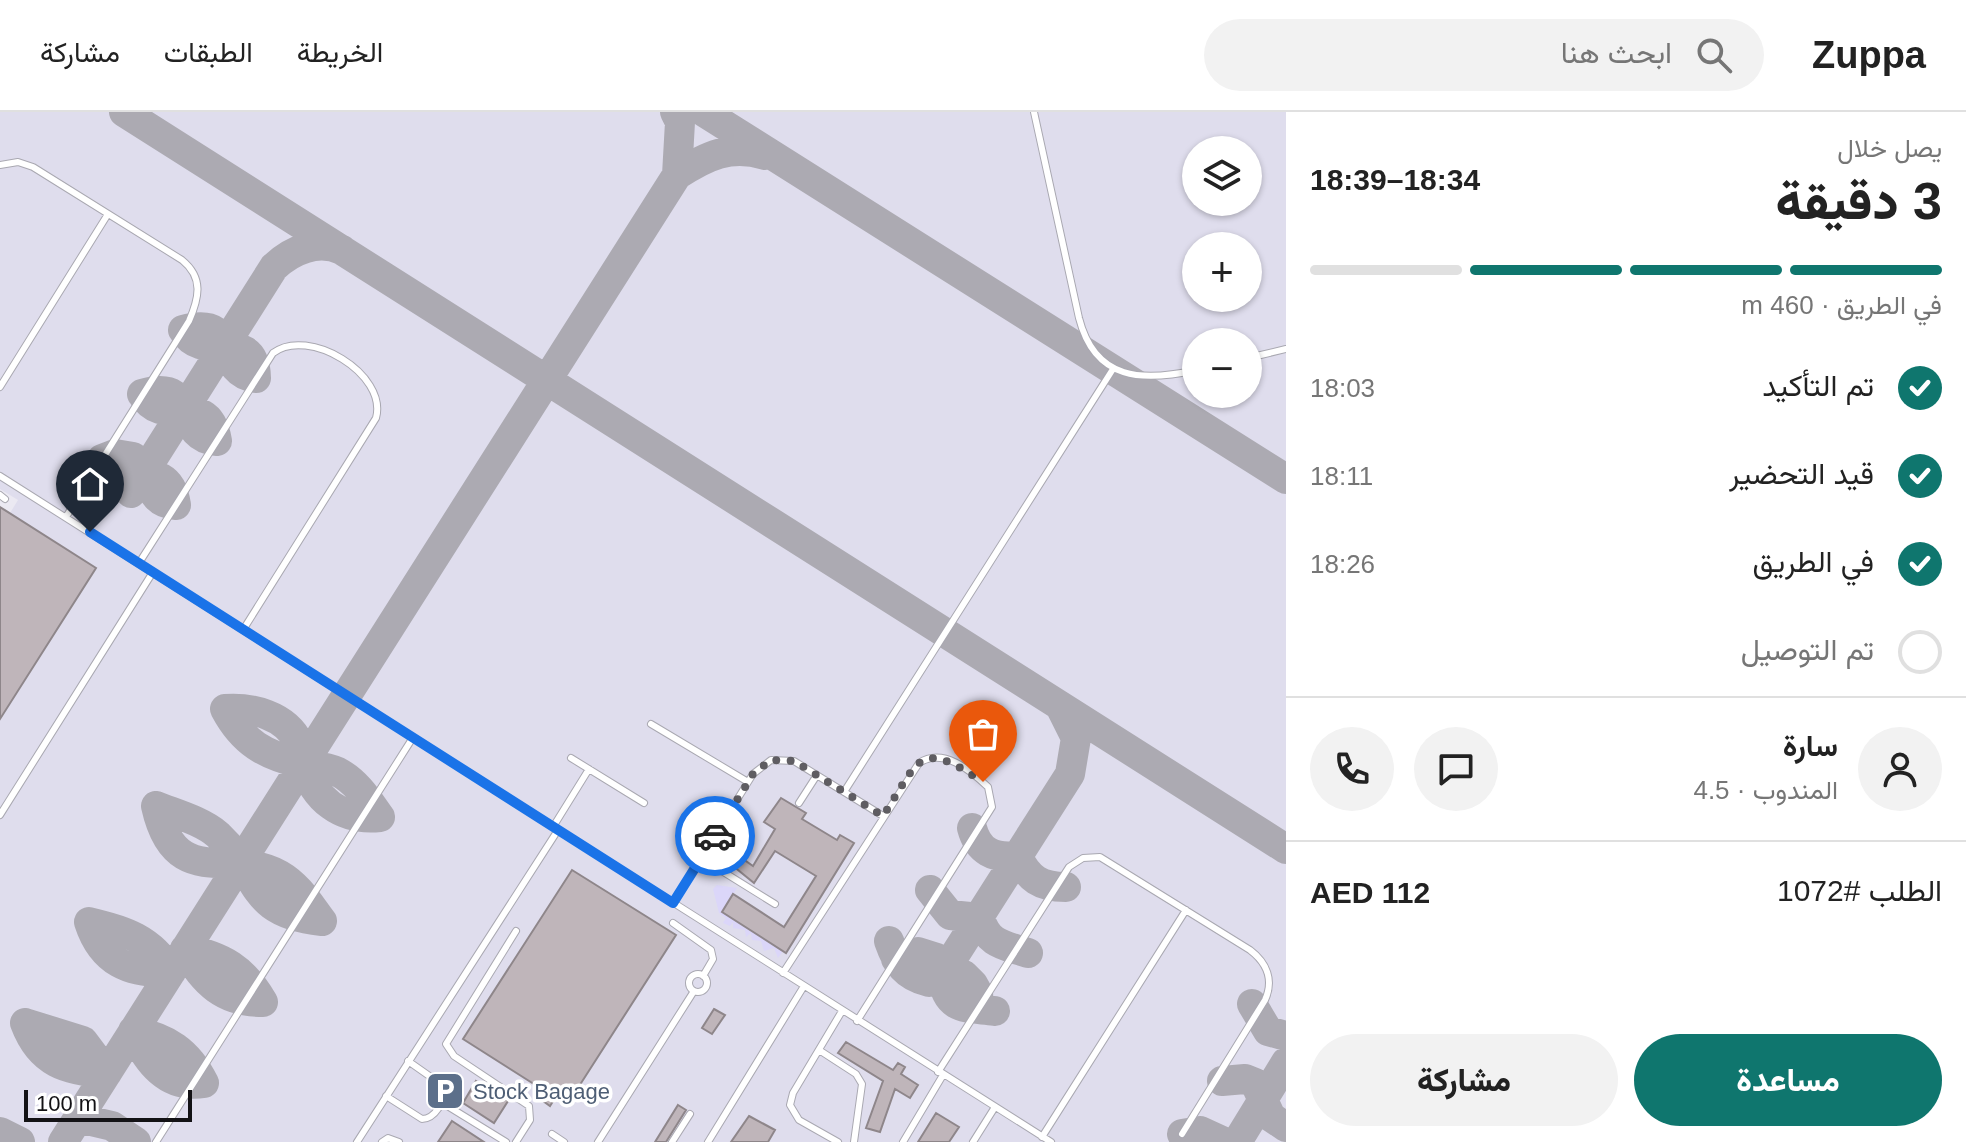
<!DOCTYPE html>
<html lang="ar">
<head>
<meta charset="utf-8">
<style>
  body { margin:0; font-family:Arial,Vazirmatn,sans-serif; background:#f2f2f2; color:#222; direction:rtl; height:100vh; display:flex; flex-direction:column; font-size:30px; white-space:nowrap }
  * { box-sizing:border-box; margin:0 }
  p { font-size:26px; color:#767676 }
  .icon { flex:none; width:44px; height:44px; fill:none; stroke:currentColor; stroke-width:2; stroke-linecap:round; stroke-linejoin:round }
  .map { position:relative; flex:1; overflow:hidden; direction:ltr }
  .drawer { display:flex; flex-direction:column; background:#fff; width:680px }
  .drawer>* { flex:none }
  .fabs { position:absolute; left:1182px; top:24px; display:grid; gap:16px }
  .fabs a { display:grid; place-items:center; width:80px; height:80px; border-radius:50%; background:#fff; box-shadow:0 2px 6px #0004; font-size:40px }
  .scale { position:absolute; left:24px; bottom:20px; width:168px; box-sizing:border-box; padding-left:8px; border:4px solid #131215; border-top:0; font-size:22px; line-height:28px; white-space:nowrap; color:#131215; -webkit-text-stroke:6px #fff; paint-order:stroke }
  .pin { position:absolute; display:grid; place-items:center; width:68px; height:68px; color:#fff; margin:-82px -34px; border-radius:50% 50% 50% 0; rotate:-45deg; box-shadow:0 0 8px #0007 }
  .pin .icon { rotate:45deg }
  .courier { position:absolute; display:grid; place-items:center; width:80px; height:80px; margin:-40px; border:6px solid #1a73e8; border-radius:50%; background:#fff; color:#222; box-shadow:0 2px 10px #0007 }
  .summary em { font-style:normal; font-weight:800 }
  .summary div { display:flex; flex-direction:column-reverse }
  .summary { display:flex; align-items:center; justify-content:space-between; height:136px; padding:0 24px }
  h1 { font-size:52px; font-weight:800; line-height:60px }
  .bar { display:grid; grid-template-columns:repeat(4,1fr); gap:12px 8px; align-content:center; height:96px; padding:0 24px }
  .bar i { height:10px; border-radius:6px; background:#e0e0e0 }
  .bar .active { background:#0f766e }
  .bar p { grid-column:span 4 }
  .line { display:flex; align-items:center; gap:20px; padding:0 24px; border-top:2px solid #e0e0e0 }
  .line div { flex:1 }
  .round { display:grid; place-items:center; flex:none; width:84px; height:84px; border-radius:42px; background:#f2f2f2 }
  ol { padding:0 24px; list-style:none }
  li { display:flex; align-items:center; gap:24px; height:88px }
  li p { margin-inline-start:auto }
  li .icon { padding:8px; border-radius:50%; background:#0f766e; color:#fff; stroke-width:4 }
  li:last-child { color:#767676 }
  li i { width:44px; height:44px; border:4px solid #e0e0e0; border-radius:50% }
  .cta { display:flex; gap:16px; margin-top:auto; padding:16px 24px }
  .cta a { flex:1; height:92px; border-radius:48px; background:#0f766e; color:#fff; font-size:32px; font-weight:800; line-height:92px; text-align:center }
  .cta a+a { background:#f2f2f2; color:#222 }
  header { display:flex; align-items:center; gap:48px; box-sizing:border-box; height:112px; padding:0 40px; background:#fff; border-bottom:2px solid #e0e0e0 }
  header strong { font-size:38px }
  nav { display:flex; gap:44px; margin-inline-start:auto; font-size:28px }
  .search { width:560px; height:72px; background:#f2f2f2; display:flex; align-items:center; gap:20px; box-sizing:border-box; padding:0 28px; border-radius:44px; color:#767676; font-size:30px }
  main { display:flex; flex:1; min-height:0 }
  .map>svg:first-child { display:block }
  .built { fill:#dfdded; fill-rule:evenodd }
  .green { fill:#dbd6f9 }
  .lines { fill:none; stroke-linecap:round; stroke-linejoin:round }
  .taxiway { stroke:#acaab2; stroke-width:30 }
  .building { fill:#bfb5ba; stroke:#8e868a; stroke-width:2 }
  .lane-casing { stroke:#a9a8b1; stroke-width:8 }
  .lane { stroke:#fff; stroke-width:6 }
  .done { stroke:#5f5d62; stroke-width:8; stroke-dasharray:0 14.4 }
  .route { stroke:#1a73e8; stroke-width:10 }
  .labels { text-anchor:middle; stroke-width:7; stroke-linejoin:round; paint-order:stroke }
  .service-label { font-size:22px; fill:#4e5e75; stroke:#fff; text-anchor:start }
</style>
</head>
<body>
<header>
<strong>Zuppa</strong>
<div class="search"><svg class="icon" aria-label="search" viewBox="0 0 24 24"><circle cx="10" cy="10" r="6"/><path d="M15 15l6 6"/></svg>ابحث هنا</div>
<nav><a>الخريطة</a><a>الطبقات</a><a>مشاركة</a></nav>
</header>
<main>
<section class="drawer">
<div class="summary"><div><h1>3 دقيقة</h1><p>يصل خلال</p></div><em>18:34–18:39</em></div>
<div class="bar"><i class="active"></i><i class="active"></i><i class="active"></i><i></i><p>في الطريق · 460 m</p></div>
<ol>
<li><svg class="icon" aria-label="check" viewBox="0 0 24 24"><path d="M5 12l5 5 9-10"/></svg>تم التأكيد<p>18:03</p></li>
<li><svg class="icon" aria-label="check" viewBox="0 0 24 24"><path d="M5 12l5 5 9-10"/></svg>قيد التحضير<p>18:11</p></li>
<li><svg class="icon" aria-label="check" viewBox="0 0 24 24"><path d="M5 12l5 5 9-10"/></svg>في الطريق<p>18:26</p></li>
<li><i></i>تم التوصيل</li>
</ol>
<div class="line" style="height:144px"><a class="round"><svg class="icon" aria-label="person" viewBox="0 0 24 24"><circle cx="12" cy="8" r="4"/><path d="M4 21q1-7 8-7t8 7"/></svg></a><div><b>سارة</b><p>المندوب · 4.5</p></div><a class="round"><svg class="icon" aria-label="chat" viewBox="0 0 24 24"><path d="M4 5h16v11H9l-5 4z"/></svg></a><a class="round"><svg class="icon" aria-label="phone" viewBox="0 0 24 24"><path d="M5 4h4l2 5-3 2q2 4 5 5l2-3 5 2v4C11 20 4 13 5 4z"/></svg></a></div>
<div class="line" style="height:104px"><div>الطلب #1072</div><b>AED 112</b></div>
<div class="cta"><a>مساعدة</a><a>مشاركة</a></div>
</section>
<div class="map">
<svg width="1286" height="1030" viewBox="0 0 1286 1030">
  <rect width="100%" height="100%" fill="#ebe9f2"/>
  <path class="built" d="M0,0h1286v1030h-1286v-635l10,6 8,-13 -18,-11zM1196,38h52v52h-52zM1196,134h52v52h-52zM1196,230h52v52h-52z"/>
  <path class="green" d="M717,773l20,3 -15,24 61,39 -5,7 -4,-10 -10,3 -3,-10 -9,-1 -1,-7 -5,4 -1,-7 -12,-2v-6l-3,4 -7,-3 3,-5 -7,-5 -6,-24z"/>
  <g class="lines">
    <path class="taxiway" d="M124,0l1162,737
      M675,0l5,10 -3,53c29,-19 54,-31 88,-20
      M704,0l582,367
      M256,266c-44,-6 -14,-64 -73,-48 20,36 72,-7 73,48
      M142,282c22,38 66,-8 75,47 -45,-3 -16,-64 -75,-47
      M131,381l143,-226c18,-17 44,-28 68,-17
      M176,393c-32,-2 -22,-32 -43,-48l-18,-3 -13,5c19,35 66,-9 74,46
      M156,694c19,86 74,41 124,69 19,11 29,29 42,46
      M156,694c20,8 46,15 62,29 44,41 28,78 104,86
      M380,705c-12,-17 -23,-35 -42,-45 -11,-5 -24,-6 -36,-8 -37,-9 -59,-21 -77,-55 26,-2 61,6 74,34 2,6 2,13 4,19 11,38 38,59 77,55
      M972,716c6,23 22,31 45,28 12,23 23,31 49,31
      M930,778l20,25 30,3c8,27 24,27 48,35
      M89,810c35,8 63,17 82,50 -42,2 -69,-10 -82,-50z
      M889,829c8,23 16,35 40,41l13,-7c4,37 25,32 53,36
      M185,837c18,34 39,53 78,53
      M185,837c38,7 59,20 78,53
      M896,847l22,-7 19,6 9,11 18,6 9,9 5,9 1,16
      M942,863l128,-201 6,-36 -16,-32
      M1252,892l16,27 18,5
      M25,911c15,40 41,48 82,50
      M25,911l58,18 24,32
      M133,919c35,7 55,20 71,52 -37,6 -57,-21 -71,-52z
      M1222,969l23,-2 10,4 16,34 15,10
      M78,1006l34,8 24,16
      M0,1020l20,10
      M1182,1022l18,-3 24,11
      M63,1030l614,-967
      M1237,1030l49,-80"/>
  </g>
  <path class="building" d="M0,395l96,61 -96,151z
    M781,686l25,15 -4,6 35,21 3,-5 14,8 -68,110 -64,-41 11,-18 51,33 32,-51 -41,-25 -21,32 -27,-22 6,-9 20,14 22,-37 -11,-7z
    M572,758l104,65 -109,170 -12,-7 -5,8 -7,-5 5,-8 -85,-54z
    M714,897l11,6 -13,19 -10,-6z
    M846,930l47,28 5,-7 7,4 -4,7 17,11 -8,13 -15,-9 -15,43 -14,-4 17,-47 -45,-28z
    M476,969l32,20 -14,22 -31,-20z
    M678,993l8,5 -20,32h-11z
    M936,1001l23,14 -10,15h-31z
    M749,1004l26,14 -7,12h-37z
    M452,1009l32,21h-46z"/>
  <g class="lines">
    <g class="lane-casing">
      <path id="lane" d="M1034,0l45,206c16,63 64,64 117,52
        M0,53l18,-3 15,5 149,93c22,18 17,38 7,61l-123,196
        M1248,246l38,-9
        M0,275l108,-173
        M0,364l1051,666
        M0,383l5,4
        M139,451l134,-210c35,-27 115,21 103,65l-133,212
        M651,612l97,58
        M571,646l73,45
        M844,680l269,-423
        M799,691l18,-28
        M0,703l153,-243
        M553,715l36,-58
        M701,746l74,46
        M673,791l80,-129 18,-14 23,1 89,55
        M673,811l38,27 2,9 -10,17
        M516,819l-70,113 8,12 75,50 1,14 -14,22
        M783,861l136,-210c24,-16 51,7 69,24l4,20 -135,214
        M689 871a9 9 0 1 1 18 0a9 9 0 1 1-18 0Z
        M819,938l37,24 6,10 -8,58
        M938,960l131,-205 14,-9 17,-1 150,93c17,13 24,30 15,50l-83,134
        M386,984l36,23c13,0 24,-19 23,-32l-37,-26
        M441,990l65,40
        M552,1022l12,8
        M1042,1025l144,-227
        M156,1030l256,-403
        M357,1030l201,-312
        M382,1030l6,-4 11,4
        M598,1030l96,-151
        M672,1030l18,-28
        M708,1030l96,-156
        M838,1030l-39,-22 -9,-15 3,-12 49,-82
        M903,1030l40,-67
        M973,1030l22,-35"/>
    </g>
    <use href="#lane" class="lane"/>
  </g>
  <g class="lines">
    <path class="done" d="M715,724l38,-62 18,-14 23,1 89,55c38,-58 34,-78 100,-34"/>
    <path class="route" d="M90,420l583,371 42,-67"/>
  </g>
  <defs>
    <g id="parking-square" transform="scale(2)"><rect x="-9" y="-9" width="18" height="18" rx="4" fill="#5c6f8a" stroke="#fff"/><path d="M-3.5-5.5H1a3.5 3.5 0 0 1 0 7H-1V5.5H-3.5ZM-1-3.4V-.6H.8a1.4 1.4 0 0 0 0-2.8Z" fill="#fff"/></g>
  </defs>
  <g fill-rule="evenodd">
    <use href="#parking-square" x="445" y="979"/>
  </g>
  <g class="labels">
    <g class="service-label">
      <text x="473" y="987">Stock Bagage</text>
    </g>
  </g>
</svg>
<div class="fabs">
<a><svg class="icon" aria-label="layers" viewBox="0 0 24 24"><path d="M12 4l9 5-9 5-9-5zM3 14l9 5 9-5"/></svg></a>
<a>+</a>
<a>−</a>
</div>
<div class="scale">100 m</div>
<div class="pin" style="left:983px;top:670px;background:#ea580c"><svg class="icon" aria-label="bag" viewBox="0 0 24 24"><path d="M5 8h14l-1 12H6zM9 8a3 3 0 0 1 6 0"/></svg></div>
<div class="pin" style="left:90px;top:420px;background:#1f2937"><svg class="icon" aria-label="home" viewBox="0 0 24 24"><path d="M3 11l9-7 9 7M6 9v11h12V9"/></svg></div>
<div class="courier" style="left:715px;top:724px"><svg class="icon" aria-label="car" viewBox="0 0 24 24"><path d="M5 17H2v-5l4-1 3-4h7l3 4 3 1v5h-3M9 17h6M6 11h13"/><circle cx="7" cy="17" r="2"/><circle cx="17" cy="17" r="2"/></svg></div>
</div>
</main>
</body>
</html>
